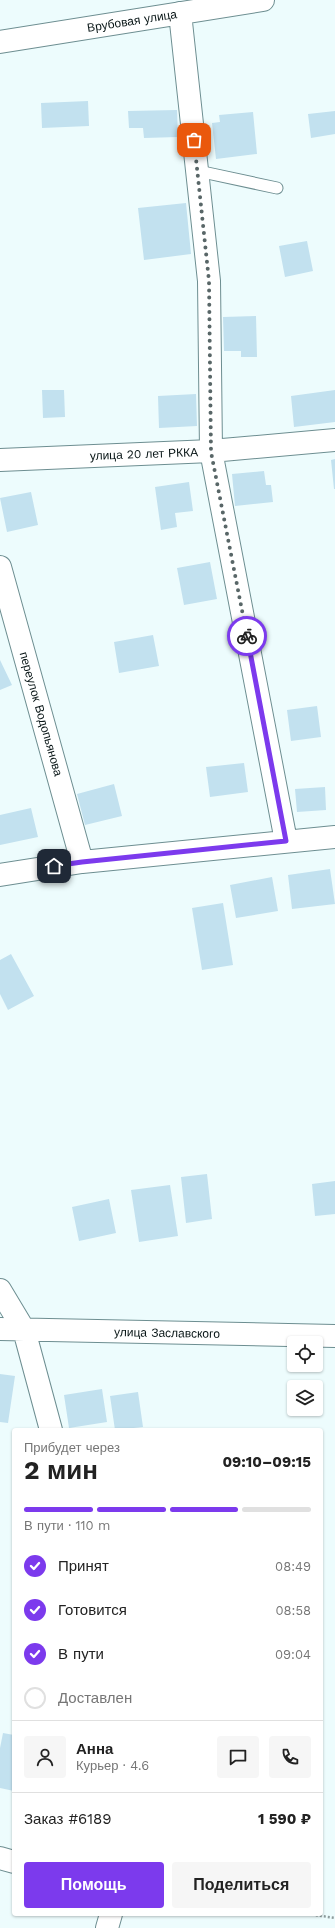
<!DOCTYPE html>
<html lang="ru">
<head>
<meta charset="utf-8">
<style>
  body { margin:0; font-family:"Work Sans",sans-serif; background:#f6f6f6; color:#222; height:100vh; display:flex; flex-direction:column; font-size:15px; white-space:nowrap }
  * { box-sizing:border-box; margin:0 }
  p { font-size:13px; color:#767676 }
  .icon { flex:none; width:22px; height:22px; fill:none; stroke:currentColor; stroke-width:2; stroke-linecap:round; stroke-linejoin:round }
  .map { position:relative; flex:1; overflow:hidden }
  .panel { position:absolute; left:12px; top:1428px; width:311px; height:488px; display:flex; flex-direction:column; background:#fff; border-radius:4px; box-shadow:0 1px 3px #0004 }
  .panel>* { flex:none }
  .controls { position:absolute; left:287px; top:1336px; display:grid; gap:8px }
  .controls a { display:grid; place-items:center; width:36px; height:36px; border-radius:4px; background:#fff; box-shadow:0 1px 3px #0004; font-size:20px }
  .pin { position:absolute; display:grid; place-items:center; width:34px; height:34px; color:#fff; margin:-17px; border-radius:8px; box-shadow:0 2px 6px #0006 }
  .courier { position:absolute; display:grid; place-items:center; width:40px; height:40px; margin:-20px; border:3px solid #7c3aed; border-radius:50%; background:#fff; color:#222; box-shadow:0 1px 5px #0007 }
  .summary em { font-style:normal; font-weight:700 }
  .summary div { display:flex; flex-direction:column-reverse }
  .summary { display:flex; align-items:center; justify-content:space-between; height:68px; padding:0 12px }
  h1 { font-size:26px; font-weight:700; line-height:30px }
  .bar { display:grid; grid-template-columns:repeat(4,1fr); gap:6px 4px; align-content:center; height:48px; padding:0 12px }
  .bar i { height:5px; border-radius:3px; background:#e0e0e0 }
  .bar .current { background:#7c3aed }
  .bar p { grid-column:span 4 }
  .line { display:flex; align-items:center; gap:10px; padding:0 12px; border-top:1px solid #e0e0e0 }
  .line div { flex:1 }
  .round { display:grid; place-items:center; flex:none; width:42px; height:42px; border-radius:4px; background:#f6f6f6 }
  ol { padding:0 12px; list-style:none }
  li { display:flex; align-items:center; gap:12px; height:44px }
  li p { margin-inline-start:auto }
  li .icon { padding:4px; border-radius:50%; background:#7c3aed; color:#fff; stroke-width:4 }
  li:last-child { color:#767676 }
  li i { width:22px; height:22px; border:2px solid #e0e0e0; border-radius:50% }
  .primary-button { display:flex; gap:8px; margin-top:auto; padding:8px 12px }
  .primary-button a { flex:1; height:46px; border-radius:4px; background:#7c3aed; color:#fff; font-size:16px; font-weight:700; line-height:46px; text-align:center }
  .primary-button a+a { background:#f6f6f6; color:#222 }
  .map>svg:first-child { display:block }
  .building { fill:#c2e1ef }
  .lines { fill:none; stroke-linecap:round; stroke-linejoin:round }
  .lane-casing { stroke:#6d8e91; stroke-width:13 }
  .street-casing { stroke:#6d8e91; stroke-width:24 }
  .path { stroke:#8d9c9d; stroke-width:2.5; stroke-dasharray:2 2; stroke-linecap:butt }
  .lane { stroke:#fff; stroke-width:11 }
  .street { stroke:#fff; stroke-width:22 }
  .done { stroke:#586667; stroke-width:4; stroke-dasharray:0 7.2 }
  .route { stroke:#7c3aed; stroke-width:5 }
  .labels { text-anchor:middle; stroke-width:3.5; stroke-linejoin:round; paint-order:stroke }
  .street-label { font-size:12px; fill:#081516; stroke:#fff }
</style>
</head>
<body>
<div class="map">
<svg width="335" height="1928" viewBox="0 0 335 1928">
  <rect width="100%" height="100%" fill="#edfcfd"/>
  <path class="building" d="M88,101l1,25 -47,2 -1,-25z
    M177,110l1,27 -34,1 -1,-10h-14l-1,-17z
    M335,111v23l-24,4 -3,-24z
    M253,112l4,42 -41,5 -4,-36 8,-1 -1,-7z
    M186,203l5,51 -47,6 -6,-52z
    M307,241l6,30 -28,6 -6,-31z
    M256,316l1,41h-16v-6h-17l-1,-34z
    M42,390h22l1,27 -22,1z
    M335,390v32l-41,5 -3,-31z
    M196,394l1,32 -38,2 -1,-32z
    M335,459v30h-1l-3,-29z
    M264,471l2,14h5l2,17 -38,4 -3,-32z
    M189,482l4,29 -18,2 2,14 -16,3 -6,-43z
    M31,492l7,33 -31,7 -7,-34z
    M210,562l7,37 -33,6 -7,-37z
    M153,635l6,31 -40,7 -5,-31z
    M0,660l12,25 -12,5z
    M317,706l4,31 -30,4 -4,-31z
    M244,763l4,29 -38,5 -4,-30z
    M114,784l8,32 -37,9 -8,-31z
    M325,787l1,23 -29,2 -2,-23z
    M31,808l7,29 -38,8v-30z
    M330,869l5,35 -43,5 -4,-34z
    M272,877l6,34 -42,7 -6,-33z
    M223,903l10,62 -31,5 -10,-62z
    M11,954l23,42 -26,14 -8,-16v-34z
    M207,1174l5,45 -26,4 -5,-46z
    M335,1181v33l-20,2 -3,-32z
    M170,1185l8,51 -39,6 -8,-52z
    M109,1199l7,34 -37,8 -7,-34z
    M0,1374l15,2 -7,47 -8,-1z
    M102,1389l5,33 -38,6 -5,-33z
    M138,1392l5,35 -28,3 -5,-34z
    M3,1733l11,2v56l-14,-3v-40z"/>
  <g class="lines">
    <g class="lane-casing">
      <path id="lane" d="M198,171l79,17"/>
    </g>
    <g class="street-casing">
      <path id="street" d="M180,13l29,268 2,170 75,390
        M0,42l263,-42
        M0,460l211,-9 124,-11
        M0,567l82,295
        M0,875l82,-13 253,-25
        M0,1290l24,40 27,100
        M0,1329l335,7
        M0,1858l14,4
        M107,1928l4,-14"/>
    </g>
    <path class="path" d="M308,1914l27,4"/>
    <use href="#lane" class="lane"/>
    <use href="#street" class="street"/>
  </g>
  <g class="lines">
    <path class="done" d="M194,140l15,141 2,171 36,184"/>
    <path class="route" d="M54,866l28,-4 204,-21 -39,-205"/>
  </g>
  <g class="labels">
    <g class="street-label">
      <text transform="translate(132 21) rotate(-9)" y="4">Врубовая улица</text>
      <text transform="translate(144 454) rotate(-2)" y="4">улица 20 лет РККА</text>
      <text transform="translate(41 714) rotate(74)" y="4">переулок Водопьянова</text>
      <text transform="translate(167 1333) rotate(1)" y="4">улица Заславского</text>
    </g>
  </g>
</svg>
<div class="controls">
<a><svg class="icon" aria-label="locate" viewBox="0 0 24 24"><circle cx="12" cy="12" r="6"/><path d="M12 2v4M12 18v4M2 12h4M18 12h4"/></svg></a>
<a><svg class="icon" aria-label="layers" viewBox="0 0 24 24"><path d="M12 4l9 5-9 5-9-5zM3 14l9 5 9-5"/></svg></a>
</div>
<div class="pin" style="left:194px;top:140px;background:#ea580c"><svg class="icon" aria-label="bag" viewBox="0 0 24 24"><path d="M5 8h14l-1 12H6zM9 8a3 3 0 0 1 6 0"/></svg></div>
<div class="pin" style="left:54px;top:866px;background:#1f2937"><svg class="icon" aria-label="home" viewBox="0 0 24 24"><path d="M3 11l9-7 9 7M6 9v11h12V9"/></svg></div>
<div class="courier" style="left:247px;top:636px"><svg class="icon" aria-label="bike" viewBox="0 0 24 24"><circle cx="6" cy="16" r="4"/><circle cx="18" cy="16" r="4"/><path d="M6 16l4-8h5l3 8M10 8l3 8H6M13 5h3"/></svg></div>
<section class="panel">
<div class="summary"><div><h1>2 мин</h1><p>Прибудет через</p></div><em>09:10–09:15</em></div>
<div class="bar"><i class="current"></i><i class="current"></i><i class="current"></i><i></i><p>В пути · 110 m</p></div>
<ol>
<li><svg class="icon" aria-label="check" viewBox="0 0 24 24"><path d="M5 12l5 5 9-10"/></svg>Принят<p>08:49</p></li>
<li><svg class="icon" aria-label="check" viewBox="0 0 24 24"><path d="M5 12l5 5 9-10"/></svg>Готовится<p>08:58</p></li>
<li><svg class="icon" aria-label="check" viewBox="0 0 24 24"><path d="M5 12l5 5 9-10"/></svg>В пути<p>09:04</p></li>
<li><i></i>Доставлен</li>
</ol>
<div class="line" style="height:72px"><a class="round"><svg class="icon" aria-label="person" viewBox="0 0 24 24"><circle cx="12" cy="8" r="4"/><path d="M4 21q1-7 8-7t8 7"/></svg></a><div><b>Анна</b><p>Курьер · 4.6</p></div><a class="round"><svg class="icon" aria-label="chat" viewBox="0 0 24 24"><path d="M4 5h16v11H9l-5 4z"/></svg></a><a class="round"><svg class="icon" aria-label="phone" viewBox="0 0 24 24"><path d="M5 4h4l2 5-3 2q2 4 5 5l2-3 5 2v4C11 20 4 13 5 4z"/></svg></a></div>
<div class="line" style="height:52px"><div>Заказ #6189</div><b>1 590 ₽</b></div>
<div class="primary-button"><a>Помощь</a><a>Поделиться</a></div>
</section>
</div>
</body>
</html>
